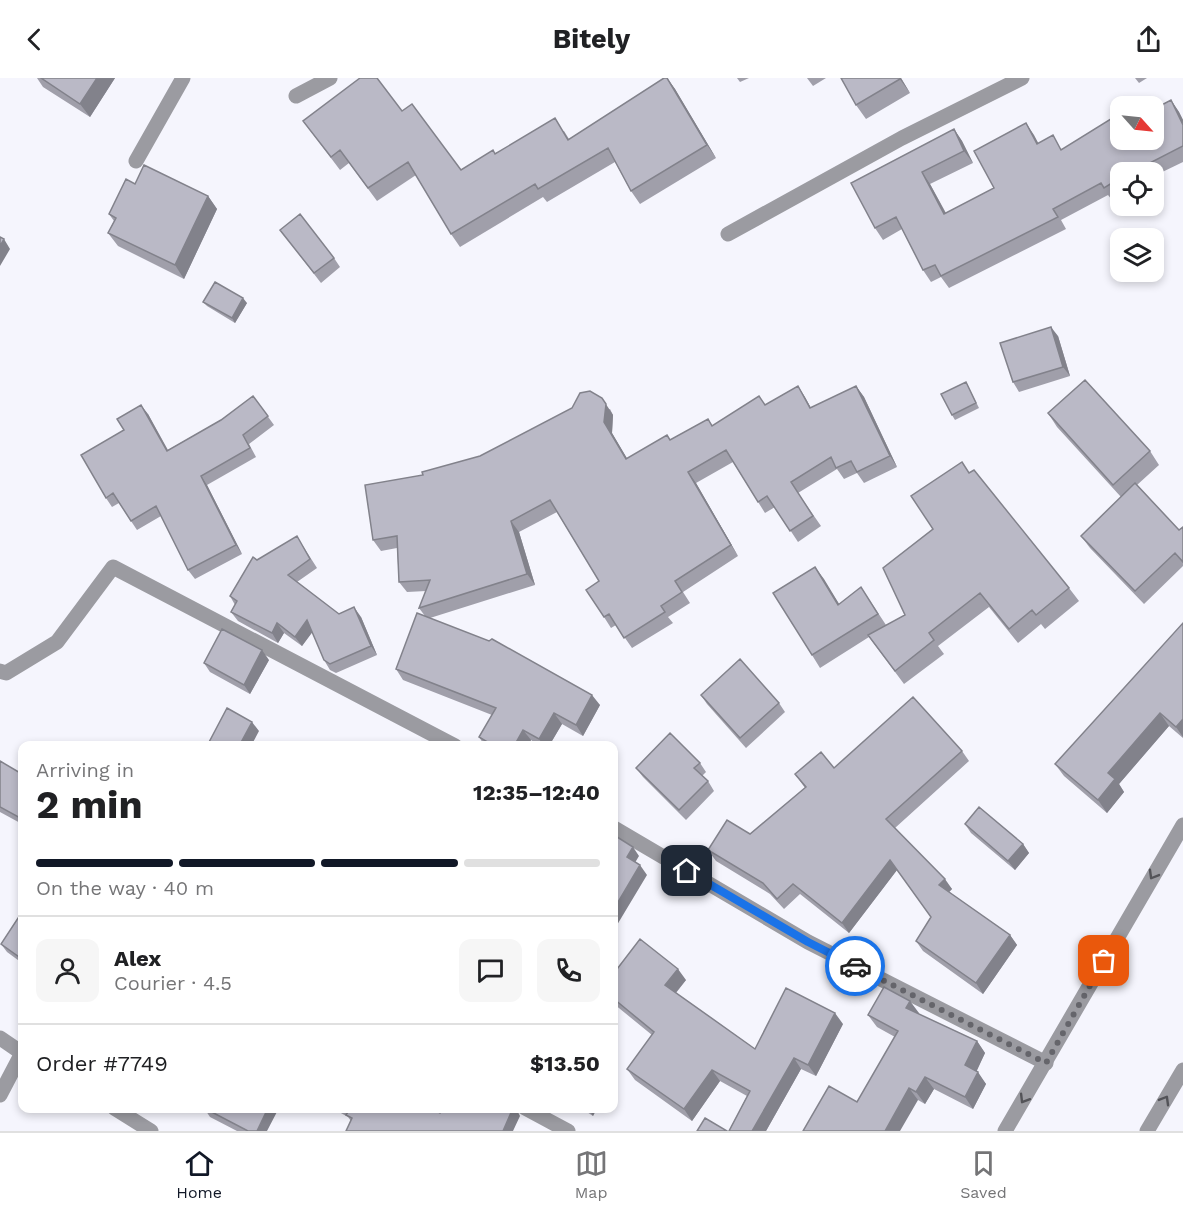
<!DOCTYPE html>
<html lang="en">
<head>
<meta charset="utf-8">
<style>
  body { margin:0; font-family:"Work Sans",sans-serif; background:#f6f6f6; color:#202124; height:100vh; display:flex; flex-direction:column; font-size:22px; white-space:nowrap }
  * { box-sizing:border-box; margin:0 }
  p { font-size:20px; color:#757577 }
  .icon { flex:none; width:33px; height:33px; fill:none; stroke:currentColor; stroke-width:2; stroke-linecap:round; stroke-linejoin:round }
  .map { position:relative; flex:1; overflow:hidden }
  .details { position:absolute; left:18px; top:663px; width:600px; height:372px; display:flex; flex-direction:column; background:#fff; border-radius:12px; box-shadow:0 3px 9px #0003 }
  .details>* { flex:none }
  .needle { width:39px; rotate:117deg }
  .buttons { position:absolute; left:1110px; top:18px; display:grid; gap:12px }
  .buttons a { display:grid; place-items:center; width:54px; height:54px; border-radius:12px; background:#fff; box-shadow:0 3px 9px #0003; font-size:30px }
  .pin { position:absolute; display:grid; place-items:center; width:51px; height:51px; color:#fff; margin:-26px; border-radius:12px; box-shadow:0 3px 9px #0006 }
  .courier { position:absolute; display:grid; place-items:center; width:60px; height:60px; margin:-30px; border:4px solid #1a73e8; border-radius:50%; background:#fff; color:#222; box-shadow:0 2px 8px #0007 }
  .headline em { font-style:normal; font-weight:700 }
  .headline div { display:flex; flex-direction:column-reverse }
  .headline { display:flex; align-items:center; justify-content:space-between; height:102px; padding:0 18px }
  h1 { font-size:39px; font-weight:700; line-height:45px }
  .bar { display:grid; grid-template-columns:repeat(4,1fr); gap:9px 6px; align-content:center; height:72px; padding:0 18px }
  .bar i { height:8px; border-radius:4px; background:#e0e0e0 }
  .bar .active { background:#111827 }
  .bar p { grid-column:span 4 }
  .line { display:flex; align-items:center; gap:15px; padding:0 18px; border-top:2px solid #e0e0e0 }
  .line div { flex:1 }
  .round { display:grid; place-items:center; flex:none; width:63px; height:63px; border-radius:12px; background:#f6f6f6 }
  header { display:flex; justify-content:space-between; align-items:center; height:78px; padding:0 18px; background:#fff; font-size:27px; font-weight:700 }
  .dock { display:flex; justify-content:space-around; align-items:center; height:84px; border-top:2px solid #e0e0e0; background:#fff; font-size:16px; color:#757577 }
  .dock a { display:grid; justify-items:center; gap:3px }
  .dock .active { color:#111827 }
  .map>svg:first-child { display:block }
  .lines { fill:none; stroke-linecap:round; stroke-linejoin:round }
  .minor { stroke:#9b9ba1; stroke-width:15 }
  .tertiary { stroke:#9b9ba1; stroke-width:15 }
  .wall { fill:#a09faa }
  .shaded-wall { fill:#82828b }
  .building { fill:#bab9c6; stroke:#82828b; stroke-width:1.5 }
  .oneway { stroke:#535358 }
  .done { stroke:#65656b; stroke-width:6; stroke-dasharray:0 10.8 }
  .route { stroke:#1a73e8; stroke-width:8 }
</style>
</head>
<body>
<header><svg class="icon" aria-label="back" viewBox="0 0 24 24"><path d="M15 5l-7 7 7 7"/></svg>Bitely<svg class="icon" aria-label="share" viewBox="0 0 24 24"><path d="M12 15V3M7 8l5-5 5 5M5 13v7h14v-7"/></svg></header>
<div class="map">
<svg width="1183" height="1053" viewBox="0 0 1183 1053">
  <rect width="100%" height="100%" fill="#f5f5fd"/>
  <g class="lines">
    <path class="minor" d="M296,18l34,-18
      M136,83l47,-83
      M728,156l174,-96 120,-60
      M0,593l6,2 51,-31 56,-75 342,179
      M614,750l194,114 238,121
      M0,960l22,15
      M0,1017l22,-42
      M114,1030l37,23
      M525,1030l43,23"/>
    <path class="tertiary" d="M1005,1053l178,-306
      M1147,1053l36,-61"/>
  </g>
  <path class="wall" d="M37,0h78l-25,39 -47,-30z
    M667,0l8,11 41,69 -76,46 -9,-13 -16,-29 -68,40 -4,-5 -83,50 -9,-13 -35,-59 -39,26 -28,-38 -9,7 -37,-49 99,-10 59,59 34,-17 69,-22 5,8z
    M737,0h12l-9,4z
    M807,0h19l-13,8z
    M901,0l9,15 -44,26 -10,-14z
    M1135,0h12l-8,5z
    M1171,22l8,12 4,8v42l-29,14v-4h-34v23l-8,5 -4,-5 -47,25 5,9 -117,59 -8,-11 -10,5 -8,-12 -21,-41 -19,11 -8,-12 79,-99 8,12 11,22 -43,21 16,29 48,-25 32,-65 12,20 24,6 58,-23z
    M135,106l73,12 9,13 -33,70 -66,-33 -10,-13 6,-12 -5,-7z
    M280,152l54,28 6,9 -19,16z
    M203,224l44,1 -12,20 -28,-17z
    M1058,258l12,40 -51,16 -6,-10z
    M966,304l13,26 -24,12 -3,-5z
    M798,308l13,22 45,-22 8,11 33,70 -33,16 -7,-10 -13,6 -7,-10 -39,24 23,33 -23,16 -23,-35 -10,6 -32,-51 -37,21 42,73 -55,36 7,11 -22,14 5,6 -41,25 -16,-23 -5,3 -7,-11 -5,-36 -42,-69 -38,20 16,53 -105,33 170,87 -17,31 -21,-12 -13,22h-10l-8,-6 -3,6h-43l-6,-9 13,-22 -89,-35 -7,-11 29,-53 -6,-8 7,-17 -19,1 -8,-10 -2,-34 -16,3 -8,-11 50,-65 57,-19 130,-47 3,6 -1,18 15,26 43,-19 38,-21 5,7 52,-21z
    M253,318l21,29 -25,19 7,13 -49,28 35,69 -47,25 -7,-9 -27,-54 -24,14 -18,-27 -7,4 -6,-9 18,-68 24,-16 20,36 53,-30z
    M1048,335l102,38 9,14 -22,20 42,45 4,-3v39l-39,38 -54,-56 -9,-12 40,-39 -64,-70z
    M969,395l100,115 10,13 -34,28 -4,-5 -23,19 -29,-36 -51,39 6,8 -40,30 -35,-47 -49,31 -8,-13 3,-88 24,37 22,-17 25,38 19,-10 28,-86z
    M303,468l14,22 -20,14 42,32 22,3 16,38 -41,18 -6,-3 -6,-10 -12,-28 -10,14 -18,-13 -6,10 -40,-22 -7,-9 4,-7 -5,-9z
    M1183,545v115l-14,-12 -50,58 5,8 -17,21 -43,-37 -9,-12z
    M269,582l-19,34 -40,-22 -6,-9z
    M701,617l78,8 6,9 -39,36 -39,-44z
    M962,673l7,10 -74,67 57,61 -3,3 61,43 7,10 -34,49 -60,-43 -7,-10 15,-24 -34,-47 -48,63 -49,-39 -16,15 -14,-15 -54,-33 -8,-11 42,-16 55,-46 -10,-14 39,-6z
    M0,683l22,13v50l-22,-12z
    M700,685l6,9 -4,4 6,5 6,10 -28,29 -43,-43 -7,-9z
    M965,746l58,20 6,9 -14,17 -44,-37z
    M22,834v51l-15,-11 -6,-8z
    M614,895l72,7 -10,13 79,56 88,-25 -27,52 -15,-7 -35,62h-37l18,-35 -27,-15 -28,40 -57,-41 -8,-11 25,-34 -38,-31z
    M919,935l-1,1 59,27 8,12 -9,18 10,13 -13,25 -39,-20 -9,15 -7,-4 -61,2 38,-65 -18,-10 -9,-12z
    M204,1030l63,23h-30l-27,-14z
    M332,1030h99l9,5 80,3 -169,5 -3,-4z
    M581,1030h16l-4,8z"/>
  <path class="shaded-wall" d="M97,0h18l-25,39 -10,-13z
    M667,0l8,11 41,69 -9,-13z
    M899,0h2l9,15z
    M1171,22l8,12 4,8v5z
    M1026,45l8,12 11,21 -8,-12z
    M954,51l8,12 11,22 -9,-12z
    M922,94l8,12 22,41 -8,-11z
    M208,118l9,13 -33,70 -9,-14z
    M4,161l6,10 -10,17v-20z
    M243,220l4,5 -12,20 -3,-5z
    M1051,249l7,9 12,40 -7,-9z
    M798,308l7,11 12,22 -7,-11z
    M856,308l8,11 33,70 -7,-11z
    M602,320l11,17 -1,18 22,37 -8,-11 -22,-37z
    M141,327l7,9 25,46 -6,-9z
    M688,394l8,11 42,73 -7,-11z
    M201,398l6,9 35,69 -6,-9z
    M511,443l8,11 16,53 -8,-11z
    M815,489l9,12 23,38 -9,-12z
    M354,529l7,10 16,38 -6,-9z
    M307,542l7,10 -12,16 -7,-9z
    M277,545l7,10 -6,10 -6,-10z
    M262,572l7,10 -19,34 -6,-9z
    M592,617l8,10 -17,31 -7,-11z
    M554,635l8,11 -13,22h-5l-5,-7z
    M1160,635l9,13 -50,58 5,8 -17,21 -9,-13 10,-27z
    M1183,641v18l-7,-10z
    M252,644l7,9 -8,15h-12z
    M523,652l8,10 -3,6h-14z
    M1023,766l6,9 -14,17 -7,-9z
    M633,769l6,9 -6,10 -6,-9z
    M890,782l7,10 -48,63 -7,-10z
    M640,787l7,10 -33,55v-21z
    M945,801l7,10 -6,6 -7,-10z
    M1010,857l7,10 -34,49 -7,-11z
    M678,891l8,11 -13,16 -8,-11z
    M910,923l9,12 -5,7 -8,-12z
    M835,935l8,11 -27,52 -8,-11z
    M977,963l8,12 -11,24 -9,-12z
    M794,980l7,11 -35,62h-14z
    M712,992l8,11 -28,40 -8,-12z
    M978,994l8,12 -13,25 -8,-12z
    M925,999l9,12 -9,15 -9,-12z
    M909,1010l9,12 -18,31h-15z
    M268,1030h11l-12,23h-10z
    M513,1030h3l4,8 -7,15h-10z
    M588,1030h9l-4,8z"/>
  <path class="building" d="M41,0h56l-17,26z
    M360,0h17l25,33 10,-7 49,66 32,-20 2,4 60,-36 13,22 96,-62h3l40,67 -76,46 -23,-43 -70,41 -3,-5 -84,50 -43,-72 -40,26 -28,-38 -9,7 -28,-36z
    M841,0h58l1,1 -44,26z
    M1171,22l12,25v21l-37,19 -1,-2 -16,9h-9v6l-16,10 -3,-5 -48,26 5,8 -117,59 -6,-11 -12,5 -27,-53 -21,11 -24,-45 103,-54 10,22 -42,21 22,42 50,-26 -20,-37 52,-28 11,21 16,-9 8,15 53,-33 6,9v14h34v-31z
    M144,87l64,31 -33,69 -67,-32 8,-15 -7,-4 17,-35 9,5z
    M300,136l34,44 -20,15 -34,-43z
    M0,159l4,2 -4,7z
    M215,204l28,16 -11,20 -29,-16z
    M1051,249l12,40 -50,15 -13,-39z
    M1085,302l65,71 -37,34 -65,-72z
    M966,304l10,21 -24,12 -11,-21z
    M798,308l12,22 46,-22 34,70 -33,16 -6,-11 -15,7 -5,-11 -40,25 22,34 -23,15 -23,-35 -9,6 -32,-52 -38,22 43,73 -56,36 7,11 -21,14 4,6 -41,26 -15,-24 -5,3 -18,-27 13,-9 -49,-81 -39,21 16,53 -108,34 11,-28 -31,2 -2,-46 -24,4 -8,-55 58,-10 -1,-3 58,-16 92,-48 8,-15 10,-2 12,7 4,6 -2,18 22,37 41,-24 3,5 38,-21 4,7 47,-30 6,9z
    M253,318l15,20 -25,19 7,13 -49,28 35,69 -48,25 -32,-64 -25,15 -18,-28 -7,5 -25,-43 43,-25 -7,-11 24,-14 26,46 54,-31z
    M962,384l7,11 5,-3 95,118 -33,27 -4,-5 -23,19 -29,-36 -51,40 5,7 -39,31 -27,-36 37,-20 -22,-47 50,-39 -22,-33z
    M1135,405l44,47 4,-3v35l-8,-9 -40,38 -54,-55z
    M297,458l13,23 -22,16 51,39 15,-7 17,39 -41,18 -6,-4 -17,-40 -12,17 -18,-14 -5,10 -41,-21 6,-11 -7,-5 23,-39 4,3z
    M815,489l23,38 23,-18 17,27 -66,41 -39,-62z
    M417,535l72,28 3,-2 100,56 -16,30 -22,-12 -15,26 -16,-9 -9,16h-20l-15,-9 17,-29 -100,-39z
    M1183,545v96l-7,8 -16,-14 -52,60 7,6 -17,21 -43,-36z
    M222,551l40,21 -18,35 -40,-22z
    M740,581l39,44 -39,35 -39,-43z
    M913,619l49,54 -76,68 59,60 -6,6 71,50 -34,48 -60,-42 15,-24 -41,-57 -48,63 -49,-39 -16,15 -14,-16 -55,-33 19,-30 23,14 56,-47 -11,-13 26,-22 13,16z
    M227,630l25,14 -13,24h-32z
    M670,655l30,30 -6,5 14,13 -29,29 -43,-42z
    M0,683l22,13v45l-22,-12z
    M979,729l44,37 -15,17 -43,-37z
    M614,757l19,12 -6,10 13,8 -26,44z
    M22,834v47l-21,-15z
    M640,861l38,30 -13,16 90,64 31,-61 49,25 -27,52 -14,-7 -42,73h-23l21,-40 -38,-21 -28,39 -57,-40 27,-37 -40,-33v-26z
    M884,909l26,14 -4,7 71,33 -12,24 13,7 -13,25 -40,-20 -9,15 -7,-4 -24,43h-82l26,-45 28,16 41,-71 -30,-16z
    M204,1030h64l-11,23h-9z
    M342,1030h89l9,5 3,-5h70l-10,23h-157l6,-13 -6,-3 2,-3z
    M705,1040l22,13h-30z"/>
  <defs><path id="oneway-chevron" d="M-2-3.5L2.5 0L-2 3.5" fill="none" stroke-width="1.6" stroke-linecap="round" stroke-linejoin="round" transform="scale(1.5)"/></defs>
  <g class="oneway">
    <use href="#oneway-chevron" transform="translate(1153 797) rotate(120)"/>
    <use href="#oneway-chevron" transform="translate(1024 1021) rotate(121)"/>
    <use href="#oneway-chevron" transform="translate(1165 1022) rotate(-60)"/>
  </g>
  <g class="lines">
    <path class="done" d="M855,888l191,97 58,-102"/>
    <path class="route" d="M687,793l121,71 47,24"/>
  </g>
</svg>
<div class="buttons">
<a><svg class="needle" viewBox="-14 -14 28 28"><path d="M0-13l5 13h-10z" fill="#e53935"/><path d="M0 13l5-13h-10z" fill="#757577"/></svg></a>
<a><svg class="icon" aria-label="locate" viewBox="0 0 24 24"><circle cx="12" cy="12" r="6"/><path d="M12 2v4M12 18v4M2 12h4M18 12h4"/></svg></a>
<a><svg class="icon" aria-label="layers" viewBox="0 0 24 24"><path d="M12 4l9 5-9 5-9-5zM3 14l9 5 9-5"/></svg></a>
</div>
<div class="pin" style="left:1104px;top:883px;background:#ea580c"><svg class="icon" aria-label="bag" viewBox="0 0 24 24"><path d="M5 8h14l-1 12H6zM9 8a3 3 0 0 1 6 0"/></svg></div>
<div class="pin" style="left:687px;top:793px;background:#1f2937"><svg class="icon" aria-label="home" viewBox="0 0 24 24"><path d="M3 11l9-7 9 7M6 9v11h12V9"/></svg></div>
<div class="courier" style="left:855px;top:888px"><svg class="icon" aria-label="car" viewBox="0 0 24 24"><path d="M5 17H2v-5l4-1 3-4h7l3 4 3 1v5h-3M9 17h6M6 11h13"/><circle cx="7" cy="17" r="2"/><circle cx="17" cy="17" r="2"/></svg></div>
<section class="details">
<div class="headline"><div><h1>2 min</h1><p>Arriving in</p></div><em>12:35–12:40</em></div>
<div class="bar"><i class="active"></i><i class="active"></i><i class="active"></i><i></i><p>On the way · 40 m</p></div>
<div class="line" style="height:108px"><a class="round"><svg class="icon" aria-label="person" viewBox="0 0 24 24"><circle cx="12" cy="8" r="4"/><path d="M4 21q1-7 8-7t8 7"/></svg></a><div><b>Alex</b><p>Courier · 4.5</p></div><a class="round"><svg class="icon" aria-label="chat" viewBox="0 0 24 24"><path d="M4 5h16v11H9l-5 4z"/></svg></a><a class="round"><svg class="icon" aria-label="phone" viewBox="0 0 24 24"><path d="M5 4h4l2 5-3 2q2 4 5 5l2-3 5 2v4C11 20 4 13 5 4z"/></svg></a></div>
<div class="line" style="height:78px"><div>Order #7749</div><b>$13.50</b></div>
</section>
</div>
<nav class="dock">
<a class="active"><svg class="icon" aria-label="home" viewBox="0 0 24 24"><path d="M3 11l9-7 9 7M6 9v11h12V9"/></svg>Home</a>
<a><svg class="icon" aria-label="map" viewBox="0 0 24 24"><path d="M3 6l6-2 6 2 6-2v14l-6 2-6-2-6 2zM9 4v14M15 6v14"/></svg>Map</a>
<a><svg class="icon" aria-label="saved" viewBox="0 0 24 24"><path d="M7 4h10v16l-5-4-5 4z"/></svg>Saved</a>
</nav>
</body>
</html>
